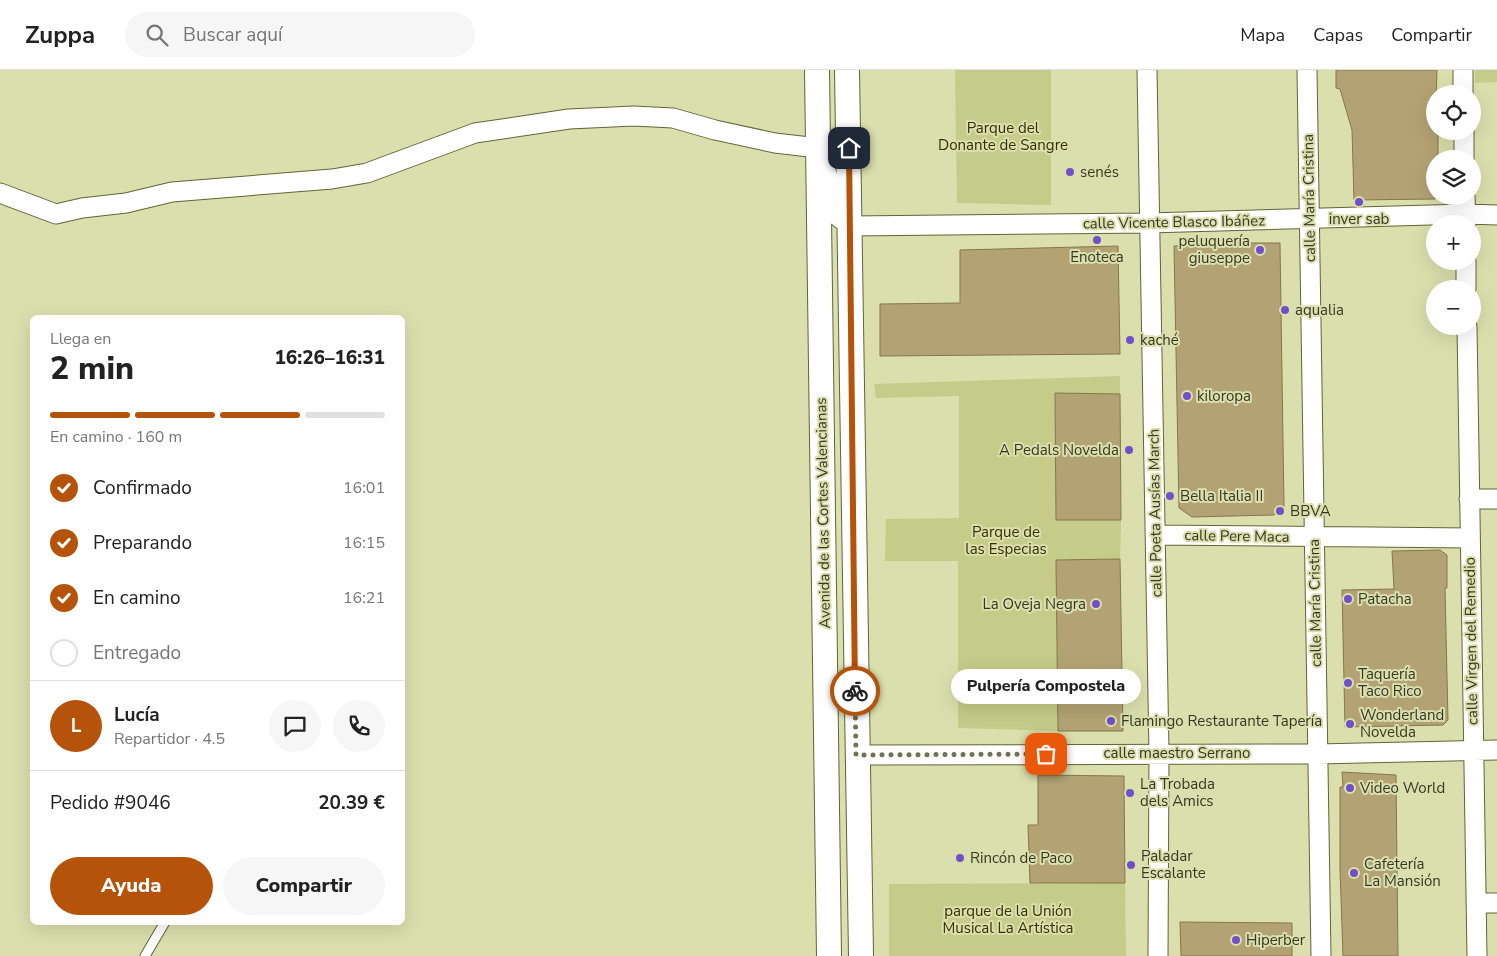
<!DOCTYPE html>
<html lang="es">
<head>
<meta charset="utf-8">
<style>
  body { margin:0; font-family:"Nunito Sans",sans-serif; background:#f6f6f6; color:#222; height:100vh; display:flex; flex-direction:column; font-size:19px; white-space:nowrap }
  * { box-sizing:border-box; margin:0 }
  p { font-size:16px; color:#767676 }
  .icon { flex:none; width:28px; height:28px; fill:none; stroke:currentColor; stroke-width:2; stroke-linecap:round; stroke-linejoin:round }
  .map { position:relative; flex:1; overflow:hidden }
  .drawer { position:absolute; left:30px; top:245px; width:375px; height:610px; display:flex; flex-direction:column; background:#fff; border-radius:8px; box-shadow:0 5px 20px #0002 }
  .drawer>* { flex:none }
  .controls { position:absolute; left:1426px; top:15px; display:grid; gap:10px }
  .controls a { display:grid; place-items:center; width:55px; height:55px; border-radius:50%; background:#fff; box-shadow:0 5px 20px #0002; font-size:25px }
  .pin { position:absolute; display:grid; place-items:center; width:42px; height:42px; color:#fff; margin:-21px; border-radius:10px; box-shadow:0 2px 8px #0006 }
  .courier { position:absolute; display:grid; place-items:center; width:50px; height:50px; margin:-25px; border:4px solid #b45309; border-radius:50%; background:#fff; color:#222; box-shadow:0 1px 6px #0007 }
  .bubble { position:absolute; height:35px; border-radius:18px; background:#fff; box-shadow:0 5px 20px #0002; font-size:16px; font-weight:800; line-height:35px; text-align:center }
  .headline em { font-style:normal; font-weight:800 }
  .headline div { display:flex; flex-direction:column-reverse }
  .headline { display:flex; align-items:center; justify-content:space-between; height:85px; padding:0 20px }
  h1 { font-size:32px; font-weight:800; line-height:38px }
  .bar { display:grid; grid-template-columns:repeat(4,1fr); gap:8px 5px; align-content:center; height:60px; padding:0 20px }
  .bar i { height:6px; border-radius:4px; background:#e0e0e0 }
  .bar .selected { background:#b45309 }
  .bar p { grid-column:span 4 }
  .line { display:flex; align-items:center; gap:12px; padding:0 20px; border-top:1px solid #e0e0e0 }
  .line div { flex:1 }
  .round { display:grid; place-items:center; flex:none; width:52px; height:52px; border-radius:26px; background:#f6f6f6 }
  ol { padding:0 20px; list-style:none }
  li { display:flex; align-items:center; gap:15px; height:55px }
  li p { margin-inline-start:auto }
  li .icon { padding:5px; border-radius:50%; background:#b45309; color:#fff; stroke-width:4 }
  li:last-child { color:#767676 }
  li i { width:28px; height:28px; border:2px solid #e0e0e0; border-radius:50% }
  .primary-button { display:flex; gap:10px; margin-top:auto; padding:10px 20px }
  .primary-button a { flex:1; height:58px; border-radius:30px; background:#b45309; color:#fff; font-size:20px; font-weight:800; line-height:58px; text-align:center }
  .primary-button a+a { background:#f6f6f6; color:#222 }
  header { display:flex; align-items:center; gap:30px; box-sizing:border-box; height:70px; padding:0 25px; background:#fff; border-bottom:1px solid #e0e0e0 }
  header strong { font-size:24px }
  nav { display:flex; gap:28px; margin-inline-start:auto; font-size:18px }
  .search { width:350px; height:45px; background:#f6f6f6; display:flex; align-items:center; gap:12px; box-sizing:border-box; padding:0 18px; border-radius:28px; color:#767676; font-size:19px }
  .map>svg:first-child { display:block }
  .green { fill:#c5cb89 }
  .building { fill:#b3a374; stroke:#867749 }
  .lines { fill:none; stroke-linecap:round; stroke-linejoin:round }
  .service-casing { stroke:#616436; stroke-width:11 }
  .minor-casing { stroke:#616436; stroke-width:21 }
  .tertiary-casing { stroke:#616436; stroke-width:26 }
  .service { stroke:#fff; stroke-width:9 }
  .minor { stroke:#fff; stroke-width:19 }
  .tertiary { stroke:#fff; stroke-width:24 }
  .done { stroke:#707253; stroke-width:5; stroke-dasharray:0 9 }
  .route { stroke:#b45309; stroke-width:6 }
  .poi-dot { fill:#714fc8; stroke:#dbdfad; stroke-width:2 }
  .labels { text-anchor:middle; stroke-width:4; stroke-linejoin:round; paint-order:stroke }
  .park-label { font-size:15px; fill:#313300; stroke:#dbdfad }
  .poi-label { font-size:15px; fill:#363823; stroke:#dbdfad; text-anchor:start }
  .street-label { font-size:15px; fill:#363823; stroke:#dbdfad }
</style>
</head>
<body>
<header>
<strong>Zuppa</strong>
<div class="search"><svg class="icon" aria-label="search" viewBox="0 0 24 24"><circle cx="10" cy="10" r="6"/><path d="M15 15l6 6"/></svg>Buscar aquí</div>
<nav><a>Mapa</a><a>Capas</a><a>Compartir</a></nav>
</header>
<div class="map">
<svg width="1497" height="886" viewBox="0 0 1497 886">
  <rect width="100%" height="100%" fill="#dbdfad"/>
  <path class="green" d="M955,0h96v135l-94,-2z
    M1475,0h22v12l-22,1z
    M1120,306v18l-65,-1 1,127h65l-1,39 -64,1 2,171 -100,-3v-167h-73l1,-42 73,-1v-122l-83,2 -2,-14z
    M1125,813l1,73h-237v-72z"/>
  <path class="building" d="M1336,0h101l-2,61h3v28h-3v40l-81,1 -2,-70 -12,-41 -4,-1z
    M1226,173h54l4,263 -10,9 -82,2 -13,-9 -5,-262z
    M1118,176l2,108 -240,2v-52l80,-1v-53z
    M1055,323l65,1 1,126h-65z
    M1440,480l7,5v33h-2l3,132 -5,5 -98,2 -3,-137 52,-1 -2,-38z
    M1120,489l3,172h-65l-2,-171z
    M1342,702l54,3 2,181h-55l-3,-86v-83h3z
    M1038,705l86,1 1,107h-95l-2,-58h10z
    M1180,852l112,1v33h-111z"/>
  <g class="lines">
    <g class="service-casing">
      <path id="service" d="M145,886l20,-34"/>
    </g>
    <g class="minor-casing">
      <path id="minor" d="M1147,0l12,683 -1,203
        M1307,0l14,886
        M1463,0v24
        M1464,61v28
        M0,123l56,21 26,-6 44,-5 46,-11 160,-13 35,-6 108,-40 94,-14 65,-3 39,2 42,12 60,13 43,5 11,32 4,33 17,13 299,-3 317,-9 31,1
        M1465,126l1,28
        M1466,191v28
        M1467,256l10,630
        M1469,429h28
        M1155,465l315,3
        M856,685l461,-1 180,-4
        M1476,833h21"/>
    </g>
    <g class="tertiary-casing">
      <path id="tertiary" d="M817,0l12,886
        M847,0l14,886"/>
    </g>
    <use href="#service" class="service"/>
    <use href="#minor" class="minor"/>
    <use href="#tertiary" class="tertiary"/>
  </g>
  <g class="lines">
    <path class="done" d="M855,621l1,64 190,-1"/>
    <path class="route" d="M849,78l6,543"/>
  </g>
  <g class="poi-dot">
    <circle cx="1070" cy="102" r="5"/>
    <circle cx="1359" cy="132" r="5"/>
    <circle cx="1097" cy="170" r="5"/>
    <circle cx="1260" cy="180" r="5"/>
    <circle cx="1285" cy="240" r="5"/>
    <circle cx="1130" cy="270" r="5"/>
    <circle cx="1187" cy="326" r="5"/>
    <circle cx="1129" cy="380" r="5"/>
    <circle cx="1170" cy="426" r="5"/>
    <circle cx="1280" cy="441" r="5"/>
    <circle cx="1348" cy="529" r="5"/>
    <circle cx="1096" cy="534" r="5"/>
    <circle cx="1348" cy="613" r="5"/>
    <circle cx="1111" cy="651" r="5"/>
    <circle cx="1350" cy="654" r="5"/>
    <circle cx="1350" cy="718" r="5"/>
    <circle cx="1130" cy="723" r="5"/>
    <circle cx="960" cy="788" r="5"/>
    <circle cx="1131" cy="795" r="5"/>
    <circle cx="1354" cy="803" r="5"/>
    <circle cx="1236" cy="870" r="5"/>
  </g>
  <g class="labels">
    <g class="park-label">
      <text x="1003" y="63">Parque del<tspan x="1003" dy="17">Donante de Sangre</tspan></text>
      <text x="1006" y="467">Parque de<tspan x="1006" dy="17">las Especias</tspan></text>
      <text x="1008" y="846">parque de la Unión<tspan x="1008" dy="17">Musical La Artística</tspan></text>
    </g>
    <g class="poi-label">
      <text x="1080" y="107">senés</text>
      <text x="1359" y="154" text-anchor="middle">inver sab</text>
      <text x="1250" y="176" text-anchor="end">peluquería<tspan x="1250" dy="17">giuseppe</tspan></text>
      <text x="1097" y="192" text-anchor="middle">Enoteca</text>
      <text x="1295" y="245">aqualia</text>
      <text x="1140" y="275">kaché</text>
      <text x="1197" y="331">kiloropa</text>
      <text x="1119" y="385" text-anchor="end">A Pedals Novelda</text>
      <text x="1180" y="431">Bella Italia II</text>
      <text x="1290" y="446">BBVA</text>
      <text x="1358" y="534">Patacha</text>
      <text x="1086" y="539" text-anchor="end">La Oveja Negra</text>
      <text x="1358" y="609">Taquería<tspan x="1358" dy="17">Taco Rico</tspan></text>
      <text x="1360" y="650">Wonderland<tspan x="1360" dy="17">Novelda</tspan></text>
      <text x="1121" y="656">Flamingo Restaurante Tapería</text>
      <text x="1140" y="719">La Trobada<tspan x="1140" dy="17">dels Amics</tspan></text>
      <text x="1360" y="723">Video World</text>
      <text x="1141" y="791">Paladar<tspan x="1141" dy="17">Escalante</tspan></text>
      <text x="970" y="793">Rincón de Paco</text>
      <text x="1364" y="799">Cafetería<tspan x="1364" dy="17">La Mansión</tspan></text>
      <text x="1246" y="875">Hiperber</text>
    </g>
    <g class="street-label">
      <text transform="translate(1309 128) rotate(-91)" y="5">calle María Cristina</text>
      <text transform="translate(1174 152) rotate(-1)" y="5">calle Vicente Blasco Ibáñez</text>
      <text transform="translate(823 443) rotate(-91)" y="5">Avenida de las Cortes Valencianas</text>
      <text transform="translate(1155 443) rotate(-91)" y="5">calle Poeta Ausías March</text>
      <text transform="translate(1237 466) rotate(1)" y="5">calle Pere Maca</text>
      <text transform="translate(1315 533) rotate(-91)" y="5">calle María Cristina</text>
      <text transform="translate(1471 571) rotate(-91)" y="5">calle Virgen del Remedio</text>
      <text x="1177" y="688">calle maestro Serrano</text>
    </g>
  </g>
</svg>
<div class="controls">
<a><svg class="icon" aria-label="locate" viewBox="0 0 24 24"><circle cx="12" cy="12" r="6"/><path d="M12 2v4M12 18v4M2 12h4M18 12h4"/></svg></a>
<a><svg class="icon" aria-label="layers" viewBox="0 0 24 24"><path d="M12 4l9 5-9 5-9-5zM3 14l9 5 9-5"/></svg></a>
<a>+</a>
<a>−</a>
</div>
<div class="pin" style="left:1046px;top:684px;background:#ea580c"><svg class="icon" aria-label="bag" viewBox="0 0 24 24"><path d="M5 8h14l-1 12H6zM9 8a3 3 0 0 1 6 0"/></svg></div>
<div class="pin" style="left:849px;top:78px;background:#1f2937"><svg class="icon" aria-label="home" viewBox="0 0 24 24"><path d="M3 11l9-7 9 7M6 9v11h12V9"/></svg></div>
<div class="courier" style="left:855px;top:621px"><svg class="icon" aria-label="bike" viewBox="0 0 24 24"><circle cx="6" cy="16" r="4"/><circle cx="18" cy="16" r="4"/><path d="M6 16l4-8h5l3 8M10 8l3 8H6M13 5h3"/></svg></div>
<div class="bubble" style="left:951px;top:599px;width:190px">Pulpería Compostela</div>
<section class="drawer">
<div class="headline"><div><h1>2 min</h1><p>Llega en</p></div><em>16:26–16:31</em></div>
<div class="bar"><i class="selected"></i><i class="selected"></i><i class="selected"></i><i></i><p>En camino · 160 m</p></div>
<ol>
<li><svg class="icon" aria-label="check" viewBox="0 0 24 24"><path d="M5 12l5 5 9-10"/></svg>Confirmado<p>16:01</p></li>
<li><svg class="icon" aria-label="check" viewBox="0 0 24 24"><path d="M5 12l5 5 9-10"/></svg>Preparando<p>16:15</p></li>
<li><svg class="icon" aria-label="check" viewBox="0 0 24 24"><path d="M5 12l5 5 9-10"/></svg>En camino<p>16:21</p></li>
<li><i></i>Entregado</li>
</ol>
<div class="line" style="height:90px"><b class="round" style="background:#b45309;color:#fff">L</b><div><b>Lucía</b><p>Repartidor · 4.5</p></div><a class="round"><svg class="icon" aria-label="chat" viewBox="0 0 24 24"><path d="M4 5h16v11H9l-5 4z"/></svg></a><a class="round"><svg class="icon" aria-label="phone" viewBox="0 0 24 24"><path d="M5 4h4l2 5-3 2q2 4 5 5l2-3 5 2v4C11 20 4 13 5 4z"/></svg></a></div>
<div class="line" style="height:65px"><div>Pedido #9046</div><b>20.39 €</b></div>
<div class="primary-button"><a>Ayuda</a><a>Compartir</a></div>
</section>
</div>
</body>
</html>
